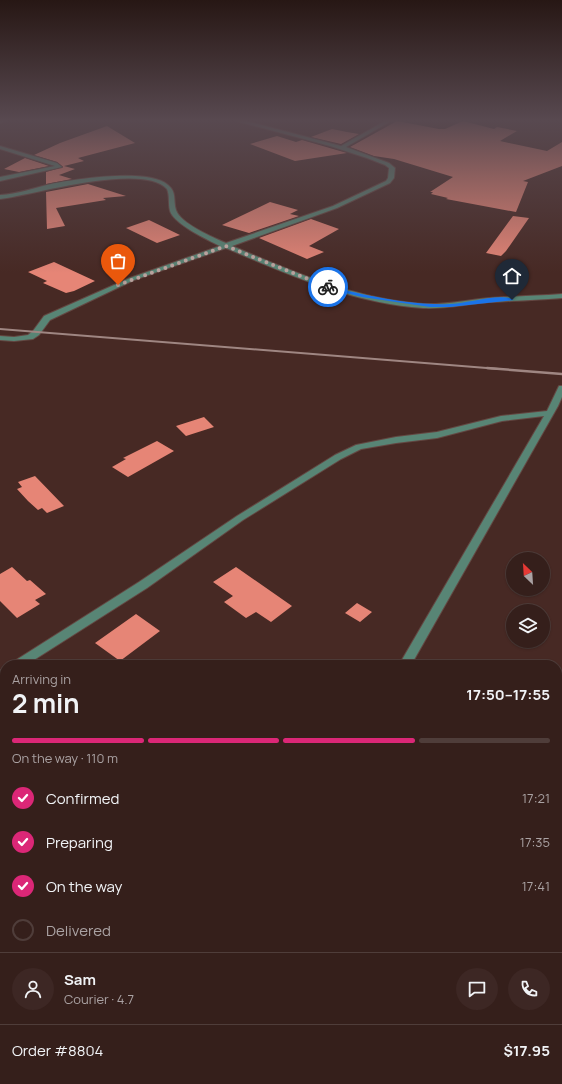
<!DOCTYPE html>
<html lang="en">
<head>
<meta charset="utf-8">
<style>
  body { margin:0; font-family:Manrope,sans-serif; background:#3d2724; color:#f1f3f6; height:100vh; display:flex; flex-direction:column; font-size:15px; white-space:nowrap }
  * { box-sizing:border-box; margin:0 }
  p { font-size:13px; color:#aaa2a3 }
  .icon { flex:none; width:22px; height:22px; fill:none; stroke:currentColor; stroke-width:2; stroke-linecap:round; stroke-linejoin:round }
  .map { position:relative; flex:1; overflow:hidden }
  .drawer { position:absolute; left:0px; top:660px; width:562px; height:424px; display:flex; flex-direction:column; background:#351f1b; border-radius:16px 16px 0 0; box-shadow:0 1px 3px #0004,0 0 0 1px #4f3d3a }
  .drawer>* { flex:none }
  .needle { width:26px; rotate:335deg }
  .controls { position:absolute; left:506px; top:552px; display:grid; gap:8px }
  .controls a { display:grid; place-items:center; width:44px; height:44px; border-radius:50%; background:#351f1b; box-shadow:0 1px 3px #0004,0 0 0 1px #4f3d3a; font-size:20px }
  .pin { position:absolute; display:grid; place-items:center; width:34px; height:34px; color:#fff; margin:-41px -17px; border-radius:50% 50% 50% 0; rotate:-45deg; box-shadow:0 0 4px #0007 }
  .pin .icon { rotate:45deg }
  .courier { position:absolute; display:grid; place-items:center; width:40px; height:40px; margin:-20px; border:3px solid #1a73e8; border-radius:50%; background:#fff; color:#222; box-shadow:0 1px 5px #0007 }
  .overview em { font-style:normal; font-weight:700 }
  .overview div { display:flex; flex-direction:column-reverse }
  .overview { display:flex; align-items:center; justify-content:space-between; height:68px; padding:0 12px }
  h1 { font-size:26px; font-weight:700; line-height:30px }
  .bar { display:grid; grid-template-columns:repeat(4,1fr); gap:6px 4px; align-content:center; height:48px; padding:0 12px }
  .bar i { height:5px; border-radius:3px; background:#4f3d3a }
  .bar .on { background:#db2777 }
  .bar p { grid-column:span 4 }
  .line { display:flex; align-items:center; gap:10px; padding:0 12px; border-top:1px solid #4f3d3a }
  .line div { flex:1 }
  .round { display:grid; place-items:center; flex:none; width:42px; height:42px; border-radius:21px; background:#3d2724 }
  ol { padding:0 12px; list-style:none }
  li { display:flex; align-items:center; gap:12px; height:44px }
  li p { margin-inline-start:auto }
  li .icon { padding:4px; border-radius:50%; background:#db2777; color:#fff; stroke-width:4 }
  li:last-child { color:#aaa2a3 }
  li i { width:22px; height:22px; border:2px solid #4f3d3a; border-radius:50% }
  .map>svg:first-child { display:block }
  .building { fill:#e68576 }
  .lines { fill:none; stroke-linecap:round; stroke-linejoin:round }
  .minor-casing { stroke:#634742; stroke-width:2 }
  .minor { fill:#588575; fill-rule:evenodd }
  .rail-far1 { stroke:#9f8682; stroke-width:2 }
  .rail { stroke:#9f8682; stroke-width:2.5 }
  .route { fill:#1a73e8 }
  .done { stroke:#b9a19d; stroke-width:4; stroke-dasharray:0 7.2 }
</style>
</head>
<body>
<div class="map">
<svg width="562" height="1084" viewBox="0 0 562 1084">
  <rect width="100%" height="100%" fill="#472924"/>
  <path class="building" d="M397,121l42,8h6l18,-8 31,8 3,-2 20,4 -17,10 47,10 15,-9v24l-39,15 5,1 -12,30 -70,-13 2,-1 -17,-4 2,-2h-3l23,-15 -59,-18 -20,-3 -24,-9z
    M107,126l28,17 -57,15 6,3 -20,5 11,3 -16,6 13,4 -26,5v-12l17,-5 -6,-5 -23,-7 26,-12z
    M332,129l15,3 12,2 -18,10 -30,-7z
    M277,136l19,6 6,-2 45,13 -52,8 -45,-17z
    M25,158l24,8 -30,6 -15,-3z
    M88,184l38,12 -23,2 3,2 -50,8 9,18 -18,3 -1,-37z
    M270,202l28,8 -8,4 9,2 -50,17 -27,-8z
    M513,216l16,2 -23,33 -5,5 -15,-3z
    M311,219l28,10 -30,17 15,6 -17,7 -48,-21z
    M149,220l31,15 -23,8 -31,-15z
    M54,262l41,19 -21,10 -8,2 -23,-10 4,-2 -19,-9z
    M204,417l10,10 -28,9 -10,-10z
    M157,441l17,10 -46,26 -16,-10 14,-8 -3,-1z
    M35,476l29,30 -17,7 -5,-5 -4,2 -10,-9 -11,-12 5,-2 -4,-5z
    M12,567l15,14 3,-1 16,14 -11,6 5,4 -23,14 -17,-17v-27z
    M236,567l56,39 -21,16 -15,-10 -10,6 -22,-16 9,-6 -20,-14z
    M357,603l15,9 -12,10 -15,-9z
    M136,614l24,17 -40,30 -25,-18z"/>
  <g class="lines">
    <g class="minor-casing">
      <path id="minor" d="M0,121h5l-5,2z
        M236,121h10l95,25 44,-25h6l-45,26 43,16 6,5 -1,10 -4,5 -53,25 -105,38c61,26 123,53 191,58 23,1 44,-4 66,-6 24,-2 49,-2 73,-4v4c-24,2 -49,3 -73,4 -23,2 -43,7 -66,6 -70,-5 -134,-33 -197,-60l-92,32 -84,40 -11,15 -6,4 -19,2 -14,-1v-4l14,1 14,-2 5,-4 11,-15 86,-38 90,-32c-12,-6 -46,-22 -50,-35 -2,-8 0,-15 -3,-22 -24,-26 -128,4 -160,9l-7,1v-4c17,-1 34,-7 51,-11 26,-5 97,-16 117,1 9,7 5,16 8,25 4,13 38,28 50,33l107,-37 53,-25 2,-3 1,-10 -4,-3 -18,-7 -37,-12z
        M0,146l57,17 5,4 -62,14v-4l55,-11 -55,-17z
        M559,386h3v11l-4,9 -147,259h-12l145,-249 -42,5 -65,17 -41,5 -35,6 -20,10 -98,61 -96,68 -121,77h-15l2,-3 126,-80 98,-66 98,-61 21,-10 40,-8 41,-5 64,-16 46,-5z
        M5,669v10l-5,1v-10z
        M5,872v14l-5,2v-14z
        M0,966l5,2v21l-5,-2z
        M73,1079h18l2,5h-18z
        M227,1079h16l-2,5h-16z"/>
    </g>
    <use href="#minor" class="minor"/>
    <path class="rail-far1" d="M0,329l499,40"/>
    <path class="rail" d="M487,368l75,6"/>
  </g>
  <linearGradient id="sky" x2="0" y2="1"><stop stop-color="#271714"/><stop offset="0.44" stop-color="#584950"/><stop offset="1" stop-color="#584950" stop-opacity="0"/></linearGradient>
  <rect width="562" height="273" fill="url(#sky)"/>
  <path class="route" d="M328,286c35,9 86,20 122,18 16,0 51,-12 64,-4l-64,7h-20l-68,-10 -36,-9z"/>
  <g class="lines">
    <path class="done" d="M118,285l108,-39 102,41"/>
  </g>
</svg>
<div class="controls">
<a><svg class="needle" viewBox="-14 -14 28 28"><path d="M0-13l5 13h-10z" fill="#e53935"/><path d="M0 13l5-13h-10z" fill="#aaa2a3"/></svg></a>
<a><svg class="icon" aria-label="layers" viewBox="0 0 24 24"><path d="M12 4l9 5-9 5-9-5zM3 14l9 5 9-5"/></svg></a>
</div>
<div class="pin" style="left:118px;top:285px;background:#ea580c"><svg class="icon" aria-label="bag" viewBox="0 0 24 24"><path d="M5 8h14l-1 12H6zM9 8a3 3 0 0 1 6 0"/></svg></div>
<div class="pin" style="left:512px;top:300px;background:#1f2937"><svg class="icon" aria-label="home" viewBox="0 0 24 24"><path d="M3 11l9-7 9 7M6 9v11h12V9"/></svg></div>
<div class="courier" style="left:328px;top:287px"><svg class="icon" aria-label="bike" viewBox="0 0 24 24"><circle cx="6" cy="16" r="4"/><circle cx="18" cy="16" r="4"/><path d="M6 16l4-8h5l3 8M10 8l3 8H6M13 5h3"/></svg></div>
<section class="drawer">
<div class="overview"><div><h1>2 min</h1><p>Arriving in</p></div><em>17:50–17:55</em></div>
<div class="bar"><i class="on"></i><i class="on"></i><i class="on"></i><i></i><p>On the way · 110 m</p></div>
<ol>
<li><svg class="icon" aria-label="check" viewBox="0 0 24 24"><path d="M5 12l5 5 9-10"/></svg>Confirmed<p>17:21</p></li>
<li><svg class="icon" aria-label="check" viewBox="0 0 24 24"><path d="M5 12l5 5 9-10"/></svg>Preparing<p>17:35</p></li>
<li><svg class="icon" aria-label="check" viewBox="0 0 24 24"><path d="M5 12l5 5 9-10"/></svg>On the way<p>17:41</p></li>
<li><i></i>Delivered</li>
</ol>
<div class="line" style="height:72px"><a class="round"><svg class="icon" aria-label="person" viewBox="0 0 24 24"><circle cx="12" cy="8" r="4"/><path d="M4 21q1-7 8-7t8 7"/></svg></a><div><b>Sam</b><p>Courier · 4.7</p></div><a class="round"><svg class="icon" aria-label="chat" viewBox="0 0 24 24"><path d="M4 5h16v11H9l-5 4z"/></svg></a><a class="round"><svg class="icon" aria-label="phone" viewBox="0 0 24 24"><path d="M5 4h4l2 5-3 2q2 4 5 5l2-3 5 2v4C11 20 4 13 5 4z"/></svg></a></div>
<div class="line" style="height:52px"><div>Order #8804</div><b>$17.95</b></div>
</section>
</div>
</body>
</html>
